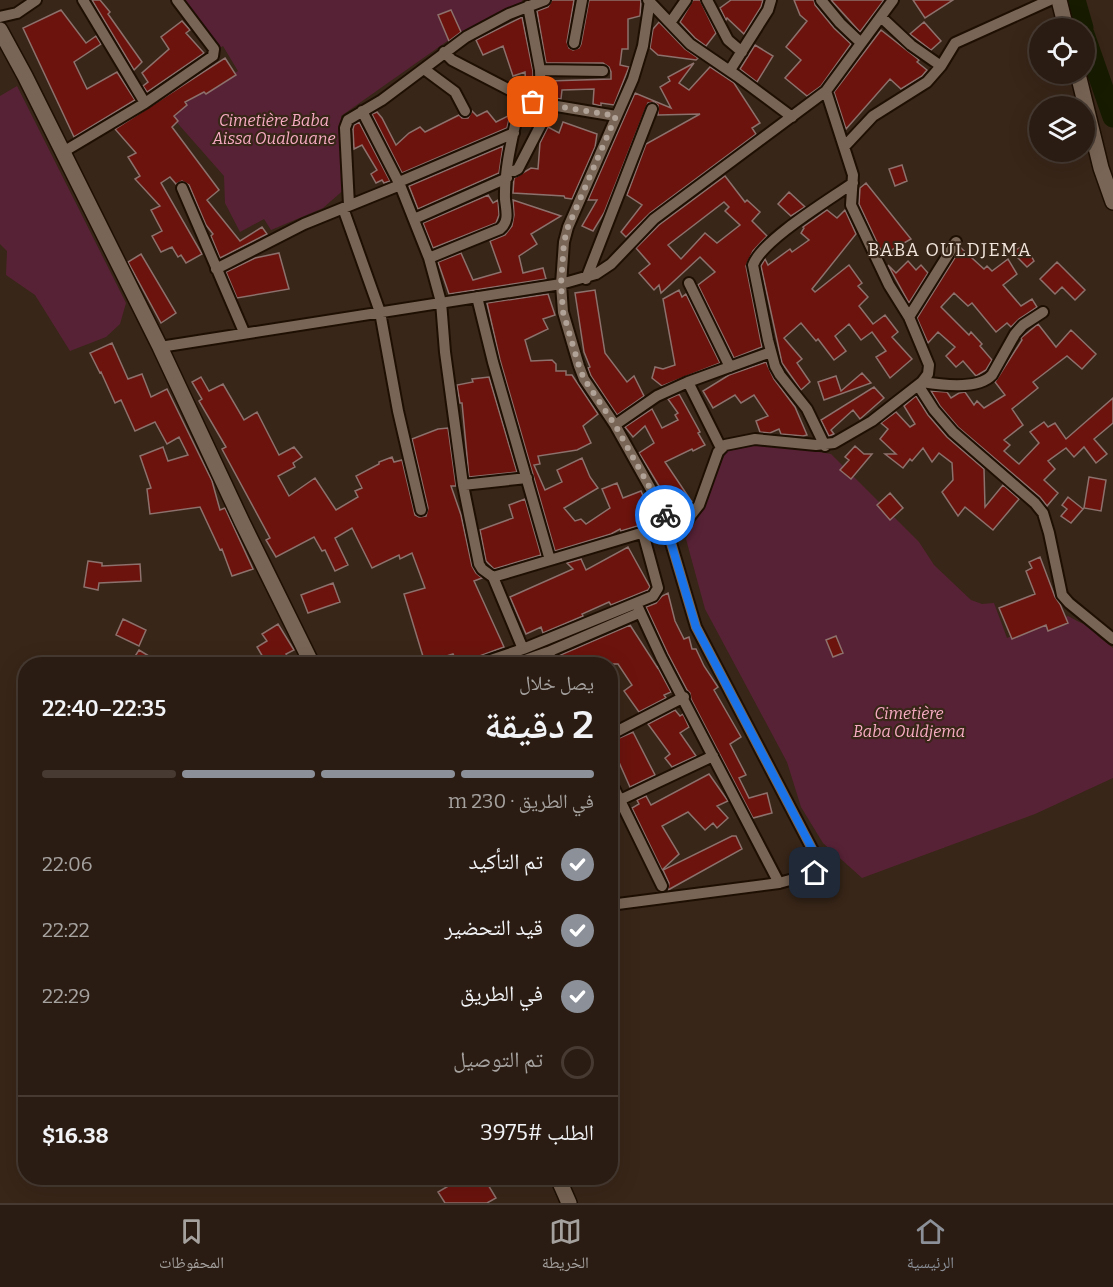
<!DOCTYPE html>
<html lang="ar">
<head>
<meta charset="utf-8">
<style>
  body { margin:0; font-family:Bitter,"Noto Naskh Arabic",serif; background:#32251b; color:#f1f3f6; direction:rtl; height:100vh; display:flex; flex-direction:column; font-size:22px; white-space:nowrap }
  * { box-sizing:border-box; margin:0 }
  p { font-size:20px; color:#a5a19f }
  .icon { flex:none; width:33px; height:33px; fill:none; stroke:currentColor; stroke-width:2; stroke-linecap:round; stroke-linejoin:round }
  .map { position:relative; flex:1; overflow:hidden; direction:ltr }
  .drawer { position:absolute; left:18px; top:657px; width:600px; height:528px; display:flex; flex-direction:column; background:#2a1c12; border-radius:24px; box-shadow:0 6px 24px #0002,0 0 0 2px #463a32; direction:rtl }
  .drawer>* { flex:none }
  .fabs { position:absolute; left:1029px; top:18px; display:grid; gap:12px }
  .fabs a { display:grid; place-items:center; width:66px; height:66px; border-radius:50%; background:#2a1c12; box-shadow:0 6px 24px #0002,0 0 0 2px #463a32; font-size:30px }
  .pin { position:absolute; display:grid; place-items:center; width:51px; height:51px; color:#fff; margin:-26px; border-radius:12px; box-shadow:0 3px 9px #0006 }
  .courier { position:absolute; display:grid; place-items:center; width:60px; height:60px; margin:-30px; border:4px solid #1a73e8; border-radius:50%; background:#fff; color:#222; box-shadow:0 2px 8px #0007 }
  .headline em { font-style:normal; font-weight:600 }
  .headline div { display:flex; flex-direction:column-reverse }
  .headline { display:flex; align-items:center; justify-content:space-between; height:102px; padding:0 24px }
  h1 { font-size:39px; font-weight:600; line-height:45px }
  .bar { display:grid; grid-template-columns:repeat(4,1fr); gap:9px 6px; align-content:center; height:72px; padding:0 24px }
  .bar i { height:8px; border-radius:4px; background:#463a32 }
  .bar .active { background:#8c9099 }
  .bar p { grid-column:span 4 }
  .line { display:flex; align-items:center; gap:15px; padding:0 24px; border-top:2px solid #463a32 }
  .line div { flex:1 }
  ol { padding:0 24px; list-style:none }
  li { display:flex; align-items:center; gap:18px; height:66px }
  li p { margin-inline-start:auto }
  li .icon { padding:6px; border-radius:50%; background:#8c9099; color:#fff; stroke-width:4 }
  li:last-child { color:#a5a19f }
  li i { width:33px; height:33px; border:3px solid #463a32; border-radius:50% }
  .dock { display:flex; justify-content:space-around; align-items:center; height:84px; border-top:2px solid #463a32; background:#2a1c12; font-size:16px; color:#a5a19f }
  .dock a { display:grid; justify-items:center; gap:3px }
  .dock .active { color:#8c9099 }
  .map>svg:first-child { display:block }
  .green { fill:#582236 }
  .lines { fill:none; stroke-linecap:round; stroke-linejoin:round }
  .river { stroke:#171c00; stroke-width:21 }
  .building { fill:#6c130d; stroke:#8c716c; stroke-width:1.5; fill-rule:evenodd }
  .street-casing { stroke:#1e0f03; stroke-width:14 }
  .secondary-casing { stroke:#1e0f03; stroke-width:18 }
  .street { stroke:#796555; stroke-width:10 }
  .secondary { stroke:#796555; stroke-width:15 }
  .done { stroke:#b0a297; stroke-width:6; stroke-dasharray:0 10.8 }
  .route { stroke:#1a73e8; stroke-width:8 }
  .labels { text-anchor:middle; stroke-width:4.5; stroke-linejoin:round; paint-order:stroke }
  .park-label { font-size:16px; font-style:italic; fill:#f7acc3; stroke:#382618 }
  .neighbourhood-label { font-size:18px; letter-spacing:1.5px; fill:#f1e5dc; stroke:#382618 }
</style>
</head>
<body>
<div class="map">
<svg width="1113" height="1203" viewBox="0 0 1113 1203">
  <rect width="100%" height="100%" fill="#382618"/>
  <path class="green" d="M178,0h344l2,4 -71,33 -112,79 6,71 -24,21 -52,22 -7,-11 -24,13 -15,-29 -1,-27 -51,-58 14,-16 51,-31 -15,-25 -7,4z
    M17,86l109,217 -6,21 -14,13 -36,14 -35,-56 -29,-20 1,-24 -7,-7v-148z
    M764,443l67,11 88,88 15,23 37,35 11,4 12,-1 13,35 61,-22 13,7 9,2 8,11 15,12v130l-78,36 -173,64 -39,-35 -22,-36 -14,-45 -82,-153 -19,-70 19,-35 21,-53z"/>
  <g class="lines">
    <path class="river" d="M1075,0l8,28
      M1084,34l29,83"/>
  </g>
  <path class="building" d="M92,0h8l10,12 -2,2 34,48 -8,8z
    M552,0h22l-7,42 2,6 4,2 6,-2 2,-4 8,-44h52l-1,16 -12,3v30h-6l-2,16 9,2 -15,38 -13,-2v3l-8,-2 1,-15 -32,1 -1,9 -13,-2v-16l63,-2v-7l-2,-5 -6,-4h-57l-9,-52 11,-4z
    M693,0h7l16,33 -10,13 -11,-8 -15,-16z
    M731,0h32l-2,7 -17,27 -17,-16 -1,2 -6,-12z
    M794,0h20l1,5 19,23 17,16 -30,42 -14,10 -22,-18 16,-18 -15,-13 21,-26 -7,-6z
    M831,0h53l-24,32z
    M913,0h40l-28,18z
    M61,10l25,33 10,-7 5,8 -27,18 13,27 30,-17 18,28 -61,37 -51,-109z
    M451,10l10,22 -12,9 -11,-26z
    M522,17l11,54v23l-7,-4 -1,-18 -12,4 -10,-30 -20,9 -7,-15z
    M182,21l8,9 -4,3 18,20 -57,39 -4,-6 5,-4 -6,-9 27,-24 -8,-12z
    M659,22l26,27 13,9 -2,2 -38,-5 -8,-7 3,-19z
    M924,22l17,19 -10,9 -21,-16z
    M881,30l38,30 -2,2 10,8 -5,6 -21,13 -11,-10 -44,50 -12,-37z
    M755,45l18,11 -16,26 -17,-13z
    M225,58l11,17 -30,19 -2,-2 -19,10 2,3 -13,11 4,5 -6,6 47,63 -12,10 33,41 22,-14 5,7 -47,24 -9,-22 2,-2 -7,-9 -17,-40 -7,-4 -6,3 -6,-7 -9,6 41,71 -16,9 -5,-8 -3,2 -6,-10 -11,5 -9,-16 10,-5 -11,-21 9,-4 -25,-27 5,-3 -12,-19 8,-4 -21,-24z
    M694,63l-15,20 10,7 21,-23 24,16 26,40 -8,5 4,6 -106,79 -24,24 -5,-5 21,-27 -15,-10 19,-51 54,-30 -42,1v-10l-4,-3 -6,1 -44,110 -11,18 -11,-5 15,-26h-9l47,-107 36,15 -11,-21 10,-6 -2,-4z
    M472,111l5,5 10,-5 9,11 14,-7 -3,13 -105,45 -30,-59 5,-2 5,6 14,27 13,-12 11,-6 5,5 34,-17 3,3h6z
    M359,122l31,59 -6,2 -2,-3 -6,3 -5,-9 6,-4 -15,-25 -8,4 -1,-20 1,-4z
    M563,122l34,12 -2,13 -23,52 -7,-1 -1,-2 -51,-3 1,-15 17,-10 7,1 2,-26 8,-16 11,6z
    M503,146l-4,27 -81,36 -9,-23z
    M902,165l5,16 -12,5 -6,-17z
    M725,176l20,26 2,-2 13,12 -8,9 15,15 -14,15 -7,15 16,81 -28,11 -36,-73 17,-13 -15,-15 -39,36 -2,-8 -5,5 -15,-17 11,-9 -14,-16 23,-23zM724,202l5,5 -4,4 15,14 -23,18 -12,-10 -24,26 -13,-14z
    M866,183l45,56 -28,16 -24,-51 1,-16z
    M789,192l16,15 -14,9 -13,-12z
    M488,195l5,8 5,-3 1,15 -3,8 -63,25 -10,-25z
    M513,200l48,16 -30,18 6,10 -18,12 4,17 20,-5 3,11 -97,15 -11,-32 23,-9 12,27 28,-8 -11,-31 15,-6 7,-9 2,-11z
    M827,210l10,8 8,-8 11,24 -44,55 3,3 34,-27 13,18 -4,3 10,11 -9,9 14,18 12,-9 13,17 -6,5 20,22 -22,19 -14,-21 10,-6 -14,-19 -11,8 -12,-16 -14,12 11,15 -12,9 -16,-21 -2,2 -15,-18 -17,15 18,21 -5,4 13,19 -9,8 -19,-27 -21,-97 4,-7 3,6 22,-16 2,3 17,-12 -8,-7 3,-5 -1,-1z
    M1025,245l9,16 -7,6 -13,-13 2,-2 -1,-2z
    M961,248l23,21 3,-3 5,5 16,-12 9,15 -14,11 18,21 11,-7 5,8 -18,12 -8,8 -4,-4 -11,9 -24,-29 -4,3 -14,-13 -13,14 28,28 2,-3 11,12 -2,2 12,14 -6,10 -10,6 -13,-15 -7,6 -10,-11 9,-9 -17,-15 -10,11 -11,-25z
    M279,253l10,36 -52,9 -11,-26 29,-14z
    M141,254l35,59 -15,10 -33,-61z
    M908,261l8,9 5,-5 7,8 -19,30 -21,-38 8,8z
    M1057,262l28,28 -10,10 -13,-13 -7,7 -15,-15z
    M595,290l10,63 22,29 7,-6 10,20 -27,19 -26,-39 -3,-8 2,-1 -6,-15 -9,-59z
    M679,290l3,7 4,-3 34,69 -58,23 -10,-8 3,-11 8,2 12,-4 -12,-66z
    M548,294l7,21 -12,4 5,10 -23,11 6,21 21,-1 4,4v7h10v4h6l26,39 -15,12 8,17 -14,7 -39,6 2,8 -6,1 11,25 17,-8 -5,-12 25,-12 8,19 8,11 -34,20 11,13 6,-2 5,5 24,-16 -8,-19 15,-6 6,15 18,-7 13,30 -33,10 -1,-2 -9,5 -56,17 -55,-191 -13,-57z
    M1038,324l18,23 15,-17 25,24 -14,15 -15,-13 -34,26 5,6 -26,21 11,16 -19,15 6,5 -6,6 15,13 20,-21 -9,-11 14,-10 4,5 7,-4 11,16 47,-41v25l-19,16 13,15 -11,9 -12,-16 -10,10 -8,-9 -18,13 7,8 -11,11 14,13 -11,13 -7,-9 -82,-70 -18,-21 -9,-15 16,1 4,6 8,-5 6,-1 9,13 3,-4 7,7 21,-13 -10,-13 27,-42 -1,-2z
    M112,343l16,36 14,-5 9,23 16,-8 45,92 8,29 5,-2 28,61 -21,7 -10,-27 -2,1 -20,-43 -50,7 -3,-25 4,-1 -11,-32 23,-9 5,14 20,-6 -9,-18 -12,7 -12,-22 -20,9 -14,-31 -6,3 -14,-31 -1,1 -10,-20z
    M766,362l8,17 21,28 12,28 -4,1 -22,-2 -2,-5 -9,4 -10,-1 -4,-11 12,-5 -14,-21 -13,8 -6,-8 -22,13 -10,-17 26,-16z
    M862,373l9,10 -47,17 -6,-18 18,-6 5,15z
    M201,377l8,14 14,-7 21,36 13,-8 22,43 15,-8 8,10 -9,6 2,4 -17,9 11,20 26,-18 21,32 22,-13 -3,-6 7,-3 -6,-12 23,-12v-2l13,-5 2,5 8,-2 13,55 4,2 7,-1 2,-8 -16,-69 26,-10 10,-1 8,58h-5l10,29 11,51 4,7 6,5 -8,3 30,66 -27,10 -11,7h-8l-5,-10 -28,9 -21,-69 21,-6 -13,-35 -12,6 -1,-4 -27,13 -20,-40 -17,10 13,27 -13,6 -10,-21 -3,1 -8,-14 -38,20 -10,-17 4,-2 -48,-89 4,-2 -27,-46 3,-2 -10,-17z
    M489,377l28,95 -48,5 -7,-74h-2l-3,-18 16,-3 -1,-3z
    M874,387l10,11 -24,21 -7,-9 -22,20 3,4 -5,2 -8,-16z
    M679,394l21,38 -2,1 7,12 -12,6 -1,-2 -27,13 27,40 -16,12 -37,-61 15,-10 -9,-17 -12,11 -8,-10 27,-18 10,19 16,-8 -3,-5 3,-2 -10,-14z
    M916,396l12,19 19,22 37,32 1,38 18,-22 16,14 -26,31 -28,-23 -7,9 -16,-24 11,-12 -1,-17 -13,-10 -7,9 -9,-14 -11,13 -2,-2 -7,9 -18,-14h11l-16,-15 8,-10 -7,-6 15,-11 14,15 5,-3 -11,-18z
    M855,446l9,8h8l-21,25 -11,-9 9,-10 -4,-3z
    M1089,477l17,3 -5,31 -17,-3z
    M890,493l13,15 -13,12 -13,-15z
    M1068,497l15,12 -12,14 -10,-7 6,-7 -5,-4z
    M525,499l16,56 -47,14 -8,-8 -6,-31 33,-12 -4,-13z
    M628,547l22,40 -2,3 -37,15 -2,-3 -27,12 1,2 -40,17 -2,-6 -15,7 -16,-37 63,-28 -6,-6 14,-4 5,11z
    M1040,557l15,40 5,7 8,19 -20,8 -2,-6 -34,14 -13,-31 36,-14 -9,-23 6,-3 -3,-6z
    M88,561l14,2v3l38,-2 1,17 -42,2 -1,7 -14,-3z
    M333,583l7,19 -32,11 -7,-18z
    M668,593l7,28 9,18 5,-2 3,12h4l8,17 14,21 -4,3 27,47 -11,7 16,31 -7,3 10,20 18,-5 5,20 -19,5 -62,-119 -1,-6 -3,-3 -19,-36 -22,-47 10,-4 6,-7z
    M123,619l23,11 -7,16 -23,-11z
    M278,624l16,26 -8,4 7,10h-26l-10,-17 10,-6 -5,-7z
    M630,625l27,42v-1l14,26 -7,3 2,3 -27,14 -15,-21 8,-6 -14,-21h-57l-3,-8z
    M836,636l7,17 -10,4 -7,-17z
    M139,650l23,14h-32z
    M675,710l5,6 3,-2 6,13 -9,6 16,23 -24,11 -7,-9 5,-4 -22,-30z
    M633,732l22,43 -25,12 -20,-45z
    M709,774l19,27 -11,5 11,12 -11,10 -4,-5 -8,7 -17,-18 -26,14 17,28 -17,16 -30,-62 7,-4 -2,-4 9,-4 5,9z
    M732,836h4l6,13 -74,41 1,-7 -6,-13z
    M462,1178h22l12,20 -9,5h-42l-7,-11z"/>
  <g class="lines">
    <g class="street-casing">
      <path id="street" d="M83,0l62,103
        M648,0l42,44 47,32 55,41
        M650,0l-7,46 -10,33 -65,148 -4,15 -3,42 2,28 16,54 5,13 31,46 56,100
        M707,0l21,40 14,12
        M821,0l19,23 21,20
        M528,6l12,64 1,34
        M0,17l17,-4 19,-13
        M881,17l30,28 30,21
        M670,23l16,-23
        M574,43l8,-43
        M444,52l8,8 81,42 83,14
        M424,69l31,23 10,19
        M540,70l63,1
        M730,70l38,-60 3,-10
        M362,111l38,74
        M844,147l29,-31 54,-34 14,-16 14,-23 95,-43
        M63,152l82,-49 68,-47 1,-7 -37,-49
        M508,170l6,1 4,-2 33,-64
        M399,182l115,-49
        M182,188l62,144
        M349,205l-4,-77 3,-8 34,-20 84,-63 43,-23 36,-14
        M343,208l37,104 18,99 23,99
        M414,219l93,-41
        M429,258l71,-29c10,-8 6,-19 5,-30 -1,-34 10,-70 16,-102
        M216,269l88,-45 96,-39 29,73 12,44 4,50 18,133 16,79 3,5 11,8 30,72
        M586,279l66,-170
        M689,283l41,84
        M477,297l16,65 57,198
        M909,317l47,-75
        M160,347l401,-63 35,-10 15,-10 43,-45 172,-128 67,-91
        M688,382l33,66
        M922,382c19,3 56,8 70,-7l23,-41 8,-9 20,-13
        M918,385l16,25 19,22 82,71 8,10 6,20 13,62 7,8 44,36
        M615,425l42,-29 31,-14 83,-30
        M825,446l-18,-37 -27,-34 -5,-9 -7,-26 -15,-75c9,-25 76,-65 100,-82
        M463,485l64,-7
        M493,577l195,-58 11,-14 19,-53 7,-7 30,-6 61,6 18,-2 38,-22 50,-39 6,-8 1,-9 -20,-48 -20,-32 -38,-80 2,-30 -27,-84
        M636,603l25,54 118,226
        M548,652l6,12
        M479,664l44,-15 130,-53 5,-8 -15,-55
        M514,664l34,-12 91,-39
        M610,735l74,-38
        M610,780l52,106
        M620,800l93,-44
        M610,905l169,-22 36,-10 6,-7 -125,-239 -30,-101"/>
    </g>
    <g class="secondary-casing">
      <path id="secondary" d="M1059,0l7,28
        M0,30l25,46 135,271 82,175 70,142
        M1078,74l23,94 12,34
        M558,1178l11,25"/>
    </g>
    <use href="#street" class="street"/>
    <use href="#secondary" class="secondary"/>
  </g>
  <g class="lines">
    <path class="done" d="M533,102l83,14 -48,111 -4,15 -3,42 2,28 16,54 5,13 31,46 50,90"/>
    <path class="route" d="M665,515l5,10 -4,1 30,101 124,237v4l-5,5"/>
  </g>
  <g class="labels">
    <g class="park-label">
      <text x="274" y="126">Cimetière Baba<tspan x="274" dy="18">Aissa Oualouane</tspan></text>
      <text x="909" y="719">Cimetière<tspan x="909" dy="18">Baba Ouldjema</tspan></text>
    </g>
    <g class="neighbourhood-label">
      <text x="950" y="256">BABA OULDJEMA</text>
    </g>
  </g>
</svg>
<div class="fabs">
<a><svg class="icon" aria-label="locate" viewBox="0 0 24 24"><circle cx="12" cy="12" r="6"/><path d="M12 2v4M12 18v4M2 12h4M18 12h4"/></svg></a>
<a><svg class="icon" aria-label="layers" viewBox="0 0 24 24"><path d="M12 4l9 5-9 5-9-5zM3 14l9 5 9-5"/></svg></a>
</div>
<div class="pin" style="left:533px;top:102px;background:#ea580c"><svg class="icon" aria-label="bag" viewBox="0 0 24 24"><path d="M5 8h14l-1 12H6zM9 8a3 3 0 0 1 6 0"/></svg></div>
<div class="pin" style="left:815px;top:873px;background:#1f2937"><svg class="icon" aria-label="home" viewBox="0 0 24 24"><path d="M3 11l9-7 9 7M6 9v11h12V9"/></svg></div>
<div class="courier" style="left:665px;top:515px"><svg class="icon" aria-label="bike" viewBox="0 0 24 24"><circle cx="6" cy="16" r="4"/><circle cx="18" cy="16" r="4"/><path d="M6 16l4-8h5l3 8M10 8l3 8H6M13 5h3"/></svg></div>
<section class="drawer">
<div class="headline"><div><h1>2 دقيقة</h1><p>يصل خلال</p></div><em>22:35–22:40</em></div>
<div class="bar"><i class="active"></i><i class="active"></i><i class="active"></i><i></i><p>في الطريق · 230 m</p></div>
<ol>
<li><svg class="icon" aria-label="check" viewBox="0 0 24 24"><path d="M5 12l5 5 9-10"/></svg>تم التأكيد<p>22:06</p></li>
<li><svg class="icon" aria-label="check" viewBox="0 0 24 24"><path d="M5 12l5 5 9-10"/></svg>قيد التحضير<p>22:22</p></li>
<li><svg class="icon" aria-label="check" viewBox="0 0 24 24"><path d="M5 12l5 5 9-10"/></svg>في الطريق<p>22:29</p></li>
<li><i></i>تم التوصيل</li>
</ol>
<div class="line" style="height:78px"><div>الطلب #3975</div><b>$16.38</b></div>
</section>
</div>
<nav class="dock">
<a class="active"><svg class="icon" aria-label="home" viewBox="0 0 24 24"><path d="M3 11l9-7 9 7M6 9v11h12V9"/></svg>الرئيسية</a>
<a><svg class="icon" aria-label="map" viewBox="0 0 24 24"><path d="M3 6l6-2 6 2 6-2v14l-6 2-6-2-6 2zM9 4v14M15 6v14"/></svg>الخريطة</a>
<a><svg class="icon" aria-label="saved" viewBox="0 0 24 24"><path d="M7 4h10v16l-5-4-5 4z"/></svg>المحفوظات</a>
</nav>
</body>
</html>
